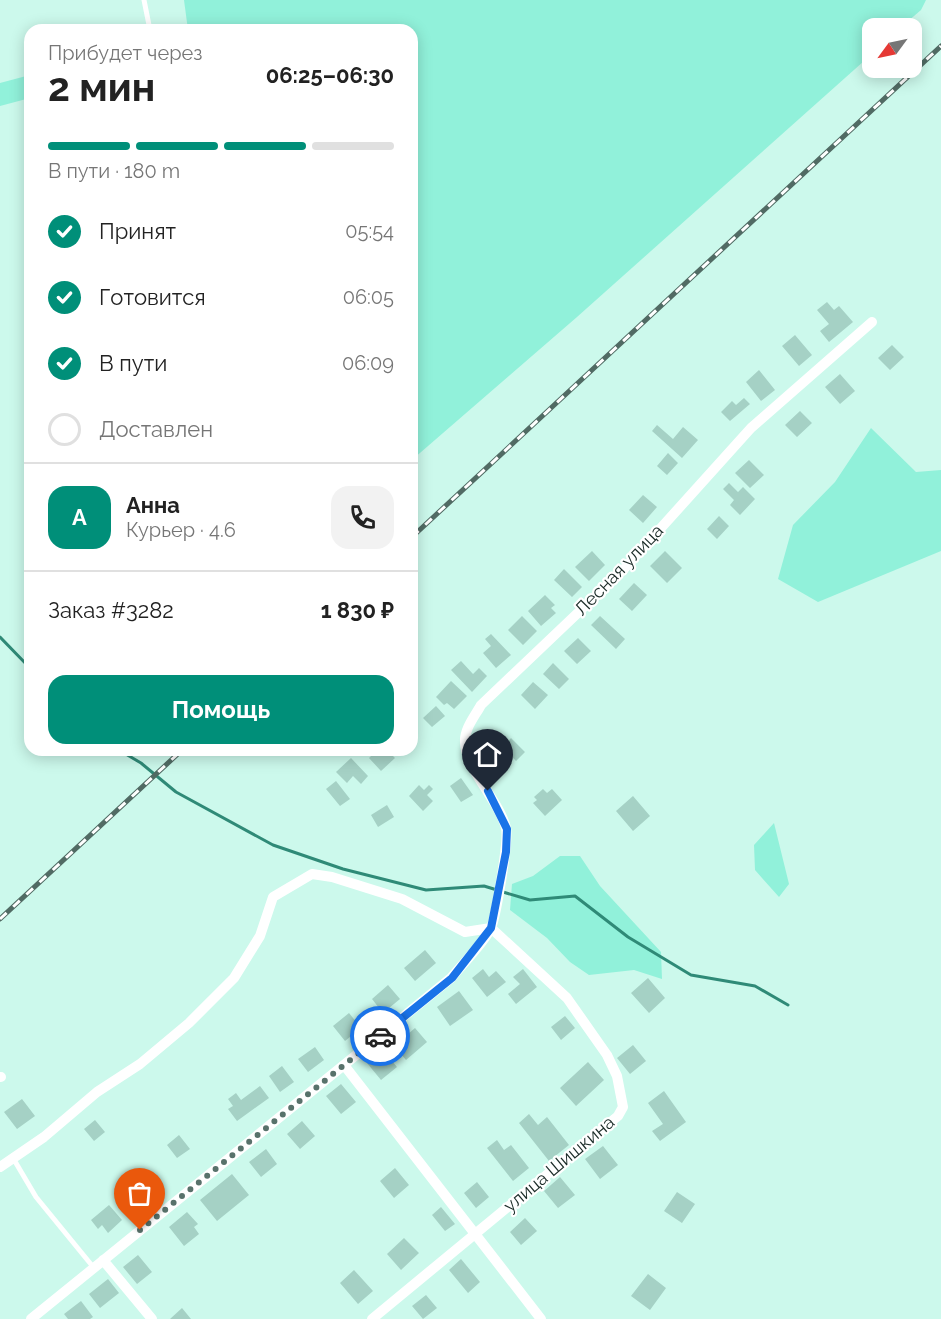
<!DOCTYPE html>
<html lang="ru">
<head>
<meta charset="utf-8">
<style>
  body { margin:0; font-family:Raleway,sans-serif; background:#f2f2f2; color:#222; height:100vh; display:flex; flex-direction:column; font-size:22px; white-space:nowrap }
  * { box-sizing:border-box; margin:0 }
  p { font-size:20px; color:#767676 }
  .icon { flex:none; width:33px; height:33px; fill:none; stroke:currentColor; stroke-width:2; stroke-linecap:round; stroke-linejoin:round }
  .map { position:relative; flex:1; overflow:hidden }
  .drawer { position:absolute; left:24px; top:24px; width:394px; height:732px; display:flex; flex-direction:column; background:#fff; border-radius:18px; box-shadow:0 3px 15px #0003 }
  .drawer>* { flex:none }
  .needle { width:39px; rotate:237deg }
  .buttons { position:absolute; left:862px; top:18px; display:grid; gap:12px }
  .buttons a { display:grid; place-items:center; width:60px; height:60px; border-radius:12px; background:#fff; box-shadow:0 3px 15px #0003; font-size:30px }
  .pin { position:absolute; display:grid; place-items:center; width:51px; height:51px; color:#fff; margin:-62px -26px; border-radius:50% 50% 50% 0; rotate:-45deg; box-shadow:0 0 6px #0007 }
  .pin .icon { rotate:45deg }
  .courier { position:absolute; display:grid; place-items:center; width:60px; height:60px; margin:-30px; border:4px solid #1a73e8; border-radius:50%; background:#fff; color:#222; box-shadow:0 2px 8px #0007 }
  .headline em { font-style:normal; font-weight:700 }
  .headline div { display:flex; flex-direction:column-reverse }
  .headline { display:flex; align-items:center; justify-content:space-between; height:102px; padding:0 24px }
  h1 { font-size:39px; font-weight:700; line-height:45px }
  .bar { display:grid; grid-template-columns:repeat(4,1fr); gap:9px 6px; align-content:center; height:72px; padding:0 24px }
  .bar i { height:8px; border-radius:4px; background:#e0e0e0 }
  .bar .on { background:#008f79 }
  .bar p { grid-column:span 4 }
  .line { display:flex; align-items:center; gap:15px; padding:0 24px; border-top:2px solid #e0e0e0 }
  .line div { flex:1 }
  .round { display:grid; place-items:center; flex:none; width:63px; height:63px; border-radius:18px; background:#f2f2f2 }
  ol { padding:0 24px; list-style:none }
  li { display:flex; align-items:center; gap:18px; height:66px }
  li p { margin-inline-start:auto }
  li .icon { padding:6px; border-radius:50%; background:#008f79; color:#fff; stroke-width:4 }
  li:last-child { color:#767676 }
  li i { width:33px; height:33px; border:3px solid #e0e0e0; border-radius:50% }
  .button { display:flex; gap:12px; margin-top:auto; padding:12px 24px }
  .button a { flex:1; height:69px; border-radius:18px; background:#008f79; color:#fff; font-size:24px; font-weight:700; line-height:69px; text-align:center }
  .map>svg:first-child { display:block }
  .green { fill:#91f1da }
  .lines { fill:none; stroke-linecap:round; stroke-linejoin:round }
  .stream { stroke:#2f8a77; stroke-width:3 }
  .building { fill:#a5d1c5 }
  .service { stroke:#fff; stroke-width:5 }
  .minor { stroke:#fff; stroke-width:10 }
  .rail-casing { stroke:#516b64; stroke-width:5 }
  .rail { stroke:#fff; stroke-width:3; stroke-dasharray:9; stroke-linecap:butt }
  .done { stroke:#58726b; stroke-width:6; stroke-dasharray:0 10.8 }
  .route { stroke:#1a73e8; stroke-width:8 }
  .labels { text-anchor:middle; stroke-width:4.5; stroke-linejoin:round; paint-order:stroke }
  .street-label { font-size:18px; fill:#192a26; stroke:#fff }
</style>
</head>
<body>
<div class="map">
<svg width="941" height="1319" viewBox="0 0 941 1319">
  <rect width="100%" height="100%" fill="#ccf9ec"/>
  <path class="green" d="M184,0h742l-5,10 -21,18h-27v25l-296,264 -164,142 -1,-429h-224z
    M30,75v23l-30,8v-23z
    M871,428l45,44 25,-2v81l-123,51 -40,-23 15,-54 42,-43z
    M774,823l15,61 -10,13 -24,-27 -1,-25z
    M560,856h20l20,30 61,66 1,27 -28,-9 -45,5 -19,-13 -23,-24 -37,-28 2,-26 21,-8z"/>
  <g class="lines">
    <path class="stream" d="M0,637l30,31
      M119,750l22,13 35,29 97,53 70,24 83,21 58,-4 13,4
      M503,892l27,8 45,-4 53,41 63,38 64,11 33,19"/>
  </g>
  <path class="building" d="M827,302l7,8 5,-4 14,16 -24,20 -9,-11 9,-7 -12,-14z
    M795,335l17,20 -13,11 -17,-20z
    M892,345l12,12 -14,13 -12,-12z
    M759,370l16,20 -14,11 -15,-19z
    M840,374l15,17 -15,13 -15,-17z
    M744,398l6,6 -20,17 -9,-9 11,-11 4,4z
    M800,411l12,12 -15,14 -12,-12z
    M657,425l16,14 10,-12 15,13 -16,18 -30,-27z
    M668,453l10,10 -11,12 -10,-9z
    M749,460l15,15 -14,13 -15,-15z
    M729,483l9,9 5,-5 12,12 -15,16 -10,-10 4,-5 -11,-11z
    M643,495l14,12 -14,16 -14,-13z
    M719,516l10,10 -12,13 -10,-10z
    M592,551l13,14 -16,16 -14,-14z
    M665,551l17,17 -15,15 -17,-17z
    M564,569l18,18 -10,10 -18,-17z
    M634,583l13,12 -15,16 -13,-12z
    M545,595l10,10 -4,3 5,5 -15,13 -13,-15z
    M522,616l15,15 -14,14 -15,-15z
    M600,616l25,23 -9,10 -25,-24z
    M491,634l20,21 -15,13 -13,-15 8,-7 -6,-7z
    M578,638l13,13 -14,13 -13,-13z
    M461,661l12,13 6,-6 8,8 -15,16 -21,-22z
    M553,663l16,16 -10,10 -16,-15z
    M451,681l16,15 -13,13 -7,-6 -3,2 -8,-8z
    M533,682l15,13 -13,14 -14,-14z
    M436,706l9,10 -13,11 -9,-9z
    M511,738l14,14 -9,9 -13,-14z
    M377,750h10l8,8 -14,13 -12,-13z
    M351,758l17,18 -7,8 -8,-8 -6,7 -11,-11z
    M461,778l12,17 -12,7 -11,-16z
    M336,781l14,18 -10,7 -14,-17z
    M419,785l5,5 5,-5 4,4 -6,6 6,6 -10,10 -14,-15z
    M543,789l4,4 5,-4 10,11 -17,16 -12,-13 4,-3 -3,-3z
    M633,796l17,20 -17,15 -17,-20z
    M387,805l7,12 -16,10 -7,-12z
    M425,950l11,13 -21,18 -11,-13z
    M483,969l6,8 7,-6 10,11 -19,15 -15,-19z
    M523,969l14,18 -21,17 -8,-10 12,-10 -7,-7z
    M648,978l17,20 -16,15 -18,-20z
    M388,985l12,14 -17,14 -11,-14z
    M459,991l14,19 -23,16 -13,-19z
    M349,1013l12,15 -16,13 -12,-15z
    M565,1016l10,12 -14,12 -10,-13z
    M415,1028l12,14 -21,18 -12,-14z
    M633,1045l13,16 -16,13 -13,-16z
    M315,1047l9,13 -16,12 -10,-13z
    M383,1050l14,17 -16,13 -14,-17z
    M588,1062l16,18 -28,26 -16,-18z
    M282,1066l12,16 -14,10 -11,-16z
    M341,1084l15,18 -15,12 -15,-18z
    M260,1086l9,12 -32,23 -9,-12 5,-3 -5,-7 8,-6 5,7z
    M664,1091l22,31 -26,19 -8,-10 11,-7 -15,-21z
    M22,1099l13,17 -18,13 -13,-17z
    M529,1114l9,11 9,-8 22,28 -20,16 -30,-38z
    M95,1120l10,12 -11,9 -10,-12z
    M302,1121l13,15 -15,13 -13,-15z
    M179,1135l11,14 -13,9 -10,-13z
    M497,1140l7,10 7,-5 18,23 -16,13 -26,-33z
    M603,1146l15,19 -18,14 -15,-20z
    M266,1149l11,15 -16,13 -12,-15z
    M395,1168l14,17 -15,13 -14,-17z
    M232,1174l17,21 -32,26 -17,-21z
    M560,1177l15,18 -17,13 -14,-17z
    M138,1181l13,16 -13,11 -13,-16z
    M477,1182l12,15 -13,11 -12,-15z
    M677,1192l18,12 -13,19 -18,-12z
    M109,1205l13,15 -14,13 -6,-8 -4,4 -7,-9z
    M441,1207l14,17 -10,7 -13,-16z
    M187,1212l11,12 -4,3 5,7 -15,12 -15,-19z
    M525,1218l12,13 -16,14 -11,-13z
    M404,1238l15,15 -18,17 -14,-16z
    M138,1255l14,17 -15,12 -14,-17z
    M461,1259l19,23 -12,11 -19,-23z
    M354,1270l19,21 -15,13 -18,-21z
    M648,1274l18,14 -16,22 -19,-14z
    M108,1279l11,14 -19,15 -11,-14z
    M426,1295l11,13 -14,11 -11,-13z
    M81,1301l12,16 -3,2h-22l-4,-5z
    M182,1308l9,11h-21z"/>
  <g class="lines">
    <path class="service" d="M144,0l6,30
      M13,1158l23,39 58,71"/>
    <path class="minor" d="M344,1065l197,254
      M0,1077h1
      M0,1167l44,-30 53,-45 43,-28 49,-41 45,-45 26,-42 13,-39 39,-23 20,3 70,22 63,33 26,-4
      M103,1260l49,59
      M31,1319l420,-341c10,-12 35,-38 40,-50 5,-12 18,-88 15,-100 -6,-26 -41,-60 -41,-86 -1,-13 10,-26 16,-37l143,-136 127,-141 121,-106
      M372,1319l246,-203 5,-9 -6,-31 -10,-21 -40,-57 -76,-70"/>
    <g class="rail-casing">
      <path id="rail" d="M412,537l529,-491
        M0,919l182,-169"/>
    </g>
    <use href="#rail" class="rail"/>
  </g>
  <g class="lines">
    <path class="done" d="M140,1230l240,-194"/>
    <path class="route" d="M380,1036l72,-58 39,-50 15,-76 1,-23 -19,-38"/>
  </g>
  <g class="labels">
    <g class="street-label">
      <text transform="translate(619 570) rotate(-46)" y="6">Лесная улица</text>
      <text transform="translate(559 1164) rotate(-40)" y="6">улица Шишкина</text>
    </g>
  </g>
</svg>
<div class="buttons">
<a><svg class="needle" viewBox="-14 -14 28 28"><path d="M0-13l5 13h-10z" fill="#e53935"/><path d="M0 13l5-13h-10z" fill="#767676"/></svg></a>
</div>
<div class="pin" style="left:140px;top:1230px;background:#ea580c"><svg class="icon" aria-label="bag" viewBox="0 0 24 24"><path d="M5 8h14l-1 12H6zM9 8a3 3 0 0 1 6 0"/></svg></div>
<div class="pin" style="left:488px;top:791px;background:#1f2937"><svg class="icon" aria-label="home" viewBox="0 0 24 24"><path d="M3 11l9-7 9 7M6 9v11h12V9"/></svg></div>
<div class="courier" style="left:380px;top:1036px"><svg class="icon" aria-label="car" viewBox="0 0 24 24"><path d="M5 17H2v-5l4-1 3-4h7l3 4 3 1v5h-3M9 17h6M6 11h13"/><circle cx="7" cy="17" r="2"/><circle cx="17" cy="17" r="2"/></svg></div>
<section class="drawer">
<div class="headline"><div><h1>2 мин</h1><p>Прибудет через</p></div><em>06:25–06:30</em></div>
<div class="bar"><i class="on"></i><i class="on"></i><i class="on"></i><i></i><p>В пути · 180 m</p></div>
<ol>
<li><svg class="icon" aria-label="check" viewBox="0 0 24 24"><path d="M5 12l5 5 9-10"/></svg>Принят<p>05:54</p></li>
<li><svg class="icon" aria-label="check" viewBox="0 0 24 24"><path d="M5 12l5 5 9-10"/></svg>Готовится<p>06:05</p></li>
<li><svg class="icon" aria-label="check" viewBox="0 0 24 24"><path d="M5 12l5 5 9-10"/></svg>В пути<p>06:09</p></li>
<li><i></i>Доставлен</li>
</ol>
<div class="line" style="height:108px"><b class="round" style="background:#008f79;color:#fff">А</b><div><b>Анна</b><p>Курьер · 4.6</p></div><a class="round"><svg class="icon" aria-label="phone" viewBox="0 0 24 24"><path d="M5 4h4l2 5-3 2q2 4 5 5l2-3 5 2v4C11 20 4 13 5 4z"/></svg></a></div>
<div class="line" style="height:78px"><div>Заказ #3282</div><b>1 830 ₽</b></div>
<div class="button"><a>Помощь</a></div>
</section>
</div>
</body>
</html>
